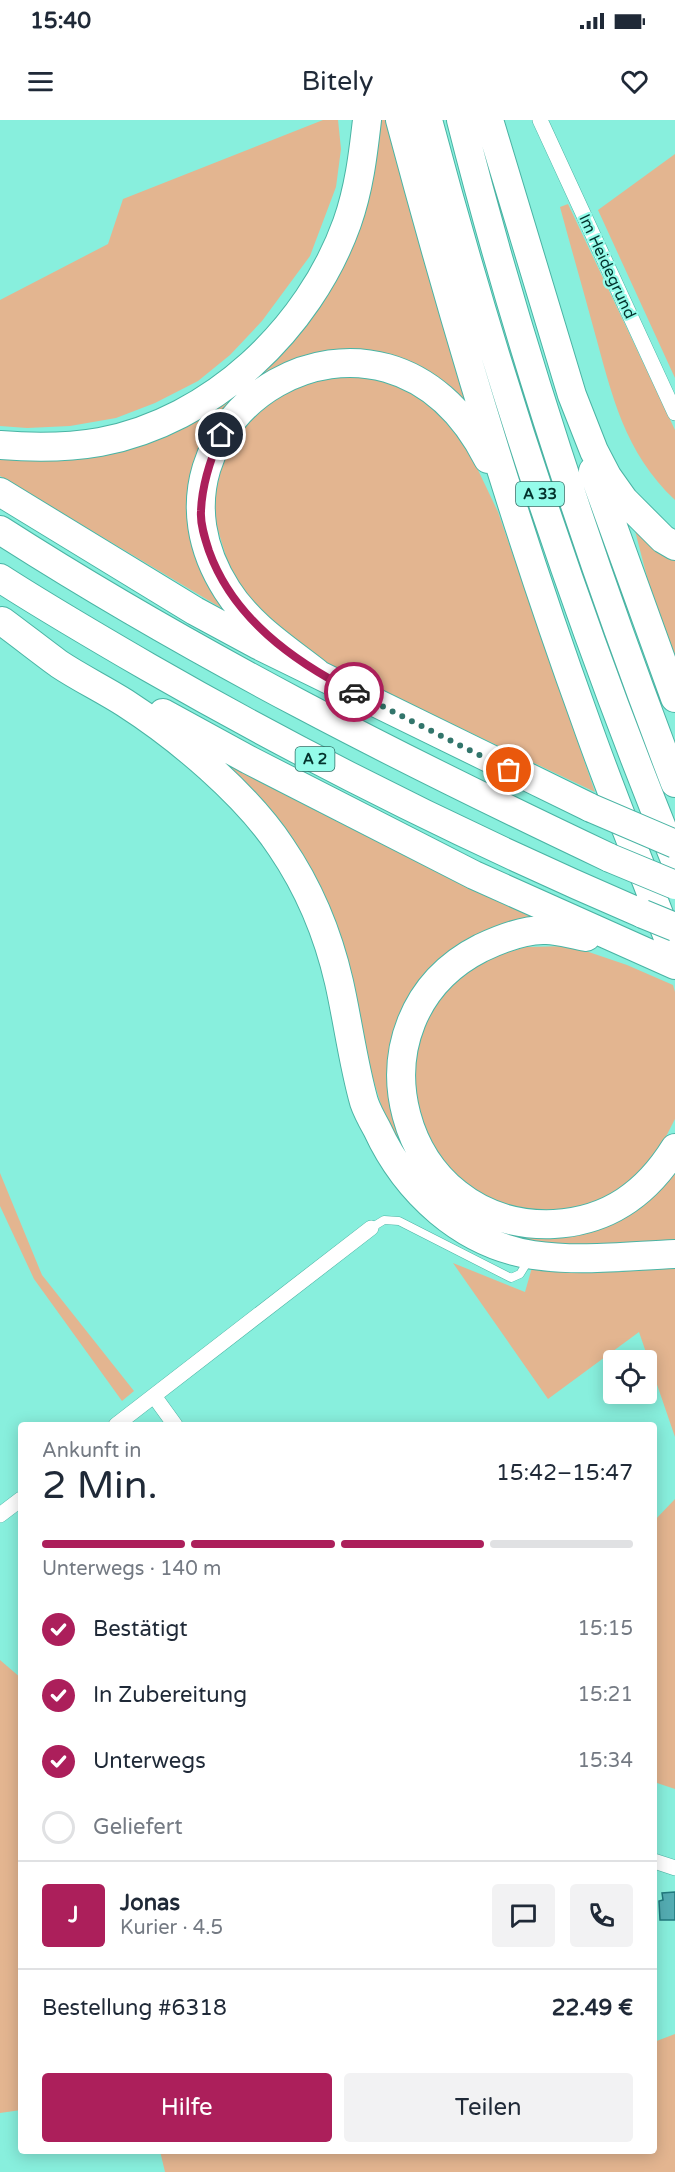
<!DOCTYPE html>
<html lang="de">
<head>
<meta charset="utf-8">
<style>
  body { margin:0; font-family:"Varela Round",sans-serif; background:#f2f2f3; color:#1f2937; height:100vh; display:flex; flex-direction:column; font-size:22px; white-space:nowrap }
  * { box-sizing:border-box; margin:0 }
  p { font-size:20px; color:#747a83 }
  .icon { flex:none; width:33px; height:33px; fill:none; stroke:currentColor; stroke-width:2; stroke-linecap:round; stroke-linejoin:round }
  .map { position:relative; flex:1; overflow:hidden }
  .side { position:absolute; left:18px; top:1302px; width:639px; height:732px; display:flex; flex-direction:column; background:#fff; border-radius:6px; box-shadow:0 3px 15px #0003 }
  .side>* { flex:none }
  .tools { position:absolute; left:603px; top:1230px; display:grid; gap:12px }
  .tools a { display:grid; place-items:center; width:54px; height:54px; border-radius:6px; background:#fff; box-shadow:0 3px 15px #0003; font-size:30px }
  .pin { position:absolute; display:grid; place-items:center; width:51px; height:51px; color:#fff; margin:-26px; border:3px solid #fff; border-radius:50%; box-shadow:0 2px 6px #0007 }
  .courier { position:absolute; display:grid; place-items:center; width:60px; height:60px; margin:-30px; border:4px solid #ac1f5b; border-radius:50%; background:#fff; color:#222; box-shadow:0 2px 8px #0007 }
  .head em { font-style:normal; font-weight:600 }
  .head div { display:flex; flex-direction:column-reverse }
  .head { display:flex; align-items:center; justify-content:space-between; height:102px; padding:0 24px }
  h1 { font-size:39px; font-weight:600; line-height:45px }
  .bar { display:grid; grid-template-columns:repeat(4,1fr); gap:9px 6px; align-content:center; height:72px; padding:0 24px }
  .bar i { height:8px; border-radius:4px; background:#e0e1e3 }
  .bar .on { background:#ac1f5b }
  .bar p { grid-column:span 4 }
  .line { display:flex; align-items:center; gap:15px; padding:0 24px; border-top:2px solid #e0e1e3 }
  .line div { flex:1 }
  .round { display:grid; place-items:center; flex:none; width:63px; height:63px; border-radius:6px; background:#f2f2f3 }
  ol { padding:0 24px; list-style:none }
  li { display:flex; align-items:center; gap:18px; height:66px }
  li p { margin-inline-start:auto }
  li .icon { padding:6px; border-radius:50%; background:#ac1f5b; color:#fff; stroke-width:4 }
  li:last-child { color:#747a83 }
  li i { width:33px; height:33px; border:3px solid #e0e1e3; border-radius:50% }
  .primary-button { display:flex; gap:12px; margin-top:auto; padding:12px 24px }
  .primary-button a { flex:1; height:69px; border-radius:6px; background:#ac1f5b; color:#fff; font-size:24px; font-weight:600; line-height:69px; text-align:center }
  .primary-button a+a { background:#f2f2f3; color:#1f2937 }
  .status { display:flex; justify-content:space-between; align-items:center; height:42px; padding:0 30px; background:#fff; direction:ltr }
  .status svg { height:16px; fill:currentColor }
  header { display:flex; justify-content:space-between; align-items:center; height:78px; padding:0 24px; background:#fff; font-size:27px; font-weight:600 }
  .map>svg:first-child { display:block }
  .green { fill:#e3b590 }
  .building { fill:#54adb3; stroke:#217a7f; stroke-width:1.5 }
  .lines { fill:none; stroke-linecap:round; stroke-linejoin:round }
  .lane-casing { stroke:#4ab4a4; stroke-width:9 }
  .street-casing { stroke:#4ab4a4; stroke-width:16 }
  .highway-casing { stroke:#4ab4a4; stroke-width:30 }
  .lane { stroke:#fff; stroke-width:8 }
  .street { stroke:#fff; stroke-width:15 }
  .highway { stroke:#fff; stroke-width:28 }
  .highway-bridge-casing { stroke:#4ab4a4; stroke-width:30; stroke-linecap:butt }
  .highway-bridge { stroke:#fff; stroke-width:28 }
  .done { stroke:#32756b; stroke-width:6; stroke-dasharray:0 10.8 }
  .route { stroke:#ac1f5b; stroke-width:8 }
  .labels { text-anchor:middle; stroke-width:4.5; stroke-linejoin:round; paint-order:stroke }
  .shield { fill:#95fcea; stroke:#2f6f66; stroke-width:1.5 }
  .shield-label { font-size:15px; font-weight:bold; fill:#03332d }
  .street-label { font-size:16px; fill:#03332d; stroke:#95fcea }
</style>
</head>
<body>
<div class="status"><b>15:40</b><svg viewBox="0 0 49 12"><path d="M0 12V9h3v3zM5 12V6h3v6zM10 12V3h3v9zM15 12V0h3v12zM26 1h20v11H26zM47 4h2v5h-2z"/></svg></div>
<header><svg class="icon" aria-label="menu" viewBox="0 0 24 24"><path d="M4 6h16M4 12h16M4 18h16"/></svg>Bitely<svg class="icon" aria-label="heart" viewBox="0 0 24 24"><path d="M12 20l-8-8c-3-5 5-10 8-4 3-6 11-1 8 4z"/></svg></header>
<div class="map">
<svg width="675" height="2052" viewBox="0 0 675 2052">
  <rect width="100%" height="100%" fill="#88efdd"/>
  <path class="green" d="M323,0h15l3,29 -5,38 -26,69 -48,65 -32,34 -32,26 -43,22 -39,15 -46,8 -43,2 -27,-2v-126l108,-56 15,-45z
    M379,0h7l88,295 -24,-26 -39,-25 -42,-12 -39,-2 -51,18 -44,31 -33,44 -11,44v44l13,41 29,43 -233,-139v-20l74,1 217,-120z
    M675,34v224l-77,-168z
    M568,84l107,226v70c-51,-48 -63,-105 -81,-170 -11,-41 -23,-82 -34,-123z
    M338,255l45,4 44,20 42,52 29,61 97,280 -267,-127 -72,-55 -23,-30 -21,-70 16,-72 67,-54z
    M634,407l41,32v100l-23,-63z
    M222,640l317,161 -62,15 -85,145 16,78 -25,-48 -21,-68 -15,-75z
    M571,826l56,19 46,20 2,7v127l-21,41 -24,23 -39,22 -31,8 -40,-3 -39,-12 -48,-45 -24,-70 13,-70 27,-27 42,-29 35,-10z
    M675,1045v76l-105,6 -59,-5 -52,-36 84,28z
    M0,1053l42,102 92,116 -12,10 -88,-122 -34,-73z
    M453,1143l72,29 8,-28 142,1v172l-36,-105 -91,67z
    M675,1379v290l-21,-7v-261z
    M0,1540l21,18v432l-21,3z
    M675,1914v138h-510l-5,-21h494v-109z"/>
  <path class="building" d="M675,1772v28h-15l-1,-19 4,-1 -1,-7z"/>
  <g class="lines">
    <g class="lane-casing">
      <path id="lane" d="M371,1108l13,-8 15,1 112,57 9,-4 8,-13"/>
    </g>
    <g class="street-casing">
      <path id="street" d="M540,0l135,293
        M154,1276l21,29
        M116,1305l255,-197
        M0,1395l21,-16
        M654,1741l21,7"/>
    </g>
    <g class="highway-casing">
      <path id="highway" d="M400,0c54,202 114,403 185,599 28,80 61,158 90,238
        M428,0c67,252 149,499 247,740
        M461,0c57,225 131,446 214,663
        M489,0l83,275 22,56 13,25 17,24 39,39 12,7
        M0,325c34,3 66,3 100,-3 112,-21 209,-113 247,-219 12,-34 16,-68 20,-103
        M593,351l82,227
        M0,372l195,119 63,34 333,163
        M0,410c195,125 401,229 610,328
        M0,458c48,31 98,60 148,89 160,92 325,174 495,247
        M2,501c19,14 38,29 57,43 21,14 44,25 66,39 53,34 121,91 156,144 28,41 47,87 58,135 9,40 14,81 25,120 3,9 8,18 13,27 29,63 85,115 156,126 46,7 95,1 142,-1
        M317,553c-32,-25 -68,-48 -90,-83 -110,-171 155,-338 261,-131
        M163,593l86,47 225,115 201,90
        M586,817c-13,-2 -27,-7 -40,-7 -22,-1 -46,9 -65,18 -140,71 -83,283 73,276 55,-3 93,-31 121,-76"/>
    </g>
    <use href="#lane" class="lane"/>
    <use href="#street" class="street"/>
    <use href="#highway" class="highway"/>
    <g class="highway-bridge-casing">
      <path id="highway-bridge" d="M591,688l84,36
        M610,738l65,27
        M643,794l32,13"/>
    </g>
    <use href="#highway-bridge" class="highway-bridge"/>
  </g>
  <g class="lines">
    <path class="done" d="M354,572l155,78"/>
    <path class="route" d="M221,315c-11,25 -19,49 -20,76 -1,13 4,28 8,40 24,67 84,110 145,141"/>
  </g>
  <g class="labels">
    <g class="shield">
      <rect x="516" y="362" width="48" height="24" rx="4.5"/>
      <rect x="295.5" y="627" width="39" height="24" rx="4.5"/>
    </g>
    <g class="shield-label">
      <text x="540" y="379">A 33</text>
      <text x="315" y="644">A 2</text>
    </g>
    <g class="street-label">
      <text transform="translate(608 146) rotate(65)" y="6">Im Heidegrund</text>
    </g>
  </g>
</svg>
<div class="tools">
<a><svg class="icon" aria-label="locate" viewBox="0 0 24 24"><circle cx="12" cy="12" r="6"/><path d="M12 2v4M12 18v4M2 12h4M18 12h4"/></svg></a>
</div>
<div class="pin" style="left:509px;top:650px;background:#ea580c"><svg class="icon" aria-label="bag" viewBox="0 0 24 24"><path d="M5 8h14l-1 12H6zM9 8a3 3 0 0 1 6 0"/></svg></div>
<div class="pin" style="left:221px;top:315px;background:#1f2937"><svg class="icon" aria-label="home" viewBox="0 0 24 24"><path d="M3 11l9-7 9 7M6 9v11h12V9"/></svg></div>
<div class="courier" style="left:354px;top:572px"><svg class="icon" aria-label="car" viewBox="0 0 24 24"><path d="M5 17H2v-5l4-1 3-4h7l3 4 3 1v5h-3M9 17h6M6 11h13"/><circle cx="7" cy="17" r="2"/><circle cx="17" cy="17" r="2"/></svg></div>
<section class="side">
<div class="head"><div><h1>2 Min.</h1><p>Ankunft in</p></div><em>15:42–15:47</em></div>
<div class="bar"><i class="on"></i><i class="on"></i><i class="on"></i><i></i><p>Unterwegs · 140 m</p></div>
<ol>
<li><svg class="icon" aria-label="check" viewBox="0 0 24 24"><path d="M5 12l5 5 9-10"/></svg>Bestätigt<p>15:15</p></li>
<li><svg class="icon" aria-label="check" viewBox="0 0 24 24"><path d="M5 12l5 5 9-10"/></svg>In Zubereitung<p>15:21</p></li>
<li><svg class="icon" aria-label="check" viewBox="0 0 24 24"><path d="M5 12l5 5 9-10"/></svg>Unterwegs<p>15:34</p></li>
<li><i></i>Geliefert</li>
</ol>
<div class="line" style="height:108px"><b class="round" style="background:#ac1f5b;color:#fff">J</b><div><b>Jonas</b><p>Kurier · 4.5</p></div><a class="round"><svg class="icon" aria-label="chat" viewBox="0 0 24 24"><path d="M4 5h16v11H9l-5 4z"/></svg></a><a class="round"><svg class="icon" aria-label="phone" viewBox="0 0 24 24"><path d="M5 4h4l2 5-3 2q2 4 5 5l2-3 5 2v4C11 20 4 13 5 4z"/></svg></a></div>
<div class="line" style="height:78px"><div>Bestellung #6318</div><b>22.49 €</b></div>
<div class="primary-button"><a>Hilfe</a><a>Teilen</a></div>
</section>
</div>
</body>
</html>
